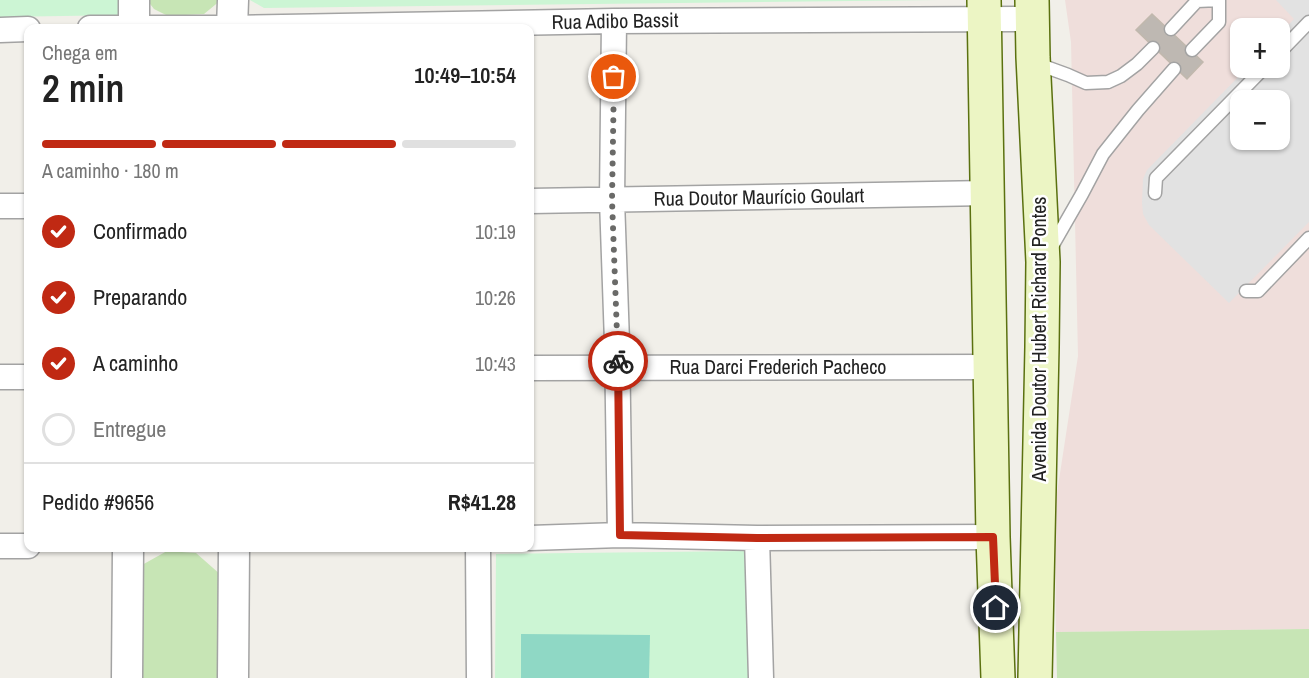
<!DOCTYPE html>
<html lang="pt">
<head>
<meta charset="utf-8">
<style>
  body { margin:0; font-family:"Archivo Narrow",sans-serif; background:#f2f2f2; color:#222; height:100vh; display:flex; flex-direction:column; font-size:22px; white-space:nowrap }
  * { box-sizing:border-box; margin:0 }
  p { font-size:20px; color:#767676 }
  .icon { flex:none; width:33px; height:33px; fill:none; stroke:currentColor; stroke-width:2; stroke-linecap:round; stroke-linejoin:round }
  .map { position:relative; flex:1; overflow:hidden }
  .sheet { position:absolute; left:24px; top:24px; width:510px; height:528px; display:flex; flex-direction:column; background:#fff; border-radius:12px; box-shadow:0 2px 4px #0004 }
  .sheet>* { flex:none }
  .controls { position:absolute; left:1230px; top:18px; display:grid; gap:12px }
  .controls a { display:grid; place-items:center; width:60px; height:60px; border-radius:12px; background:#fff; box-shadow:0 2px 4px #0004; font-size:30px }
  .pin { position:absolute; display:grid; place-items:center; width:51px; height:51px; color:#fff; margin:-26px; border:3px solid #fff; border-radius:50%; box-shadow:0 2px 6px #0007 }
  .courier { position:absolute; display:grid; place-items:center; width:60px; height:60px; margin:-30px; border:4px solid #c02913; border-radius:50%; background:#fff; color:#222; box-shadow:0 2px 8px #0007 }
  .head em { font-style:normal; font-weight:600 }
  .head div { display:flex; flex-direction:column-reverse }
  .head { display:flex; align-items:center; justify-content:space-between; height:102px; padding:0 18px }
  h1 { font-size:39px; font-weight:600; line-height:45px }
  .bar { display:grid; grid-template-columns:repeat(4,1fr); gap:9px 6px; align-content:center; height:72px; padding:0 18px }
  .bar i { height:8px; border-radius:4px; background:#e0e0e0 }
  .bar .current { background:#c02913 }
  .bar p { grid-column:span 4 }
  .line { display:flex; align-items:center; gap:15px; padding:0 18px; border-top:2px solid #e0e0e0 }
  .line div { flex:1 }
  ol { padding:0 18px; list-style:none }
  li { display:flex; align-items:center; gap:18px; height:66px }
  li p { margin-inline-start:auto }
  li .icon { padding:6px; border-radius:50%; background:#c02913; color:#fff; stroke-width:4 }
  li:last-child { color:#767676 }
  li i { width:33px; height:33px; border:3px solid #e0e0e0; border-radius:50% }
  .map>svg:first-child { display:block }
  .commercial { fill:#efdedb; fill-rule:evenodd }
  .grass { fill:#c7e5b5 }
  .park { fill:#ccf5d4 }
  .pitch { fill:#8fd8c5 }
  .parking { fill:#e2e2e2; fill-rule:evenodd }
  .building { fill:#beb8b2; stroke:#c1b8ad; stroke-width:1.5 }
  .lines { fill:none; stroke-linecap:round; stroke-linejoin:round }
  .service-casing { stroke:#a3a3a3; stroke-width:15 }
  .minor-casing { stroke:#a3a3a3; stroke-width:27 }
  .tertiary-casing { stroke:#a3a3a3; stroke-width:33 }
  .secondary-casing { stroke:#5b7110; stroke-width:36 }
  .service { stroke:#fff; stroke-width:12 }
  .minor { stroke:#fff; stroke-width:24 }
  .tertiary { stroke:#fff; stroke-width:30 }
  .secondary { stroke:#ecf5c4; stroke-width:33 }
  .done { stroke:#6a6a68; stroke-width:6; stroke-dasharray:0 10.8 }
  .route { stroke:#c02913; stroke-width:8 }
  .labels { text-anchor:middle; stroke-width:5; stroke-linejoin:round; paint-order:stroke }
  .street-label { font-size:20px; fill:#222; stroke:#fff }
</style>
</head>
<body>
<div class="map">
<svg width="1309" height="678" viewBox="0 0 1309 678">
  <rect width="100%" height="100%" fill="#f1efe9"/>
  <path class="commercial" d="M1065,0h244v629l-253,3 -1,-126 23,-150 -7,-314zM1240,28h40v40h-40zM1240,100h40v40h-40z"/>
  <path class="grass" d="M147,0h74l-17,14 -36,2 -14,-7z
    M167,551l29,2 25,22 -2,103h-84l7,-113z
    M1309,629v49h-252l-1,-46z"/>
  <path class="park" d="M0,0h126v15l-126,2z
    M250,0h688l-674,8z
    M747,551l2,127h-254l1,-124z"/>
  <path class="pitch" d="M521,634l129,1 -1,43h-128z"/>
  <path class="parking" d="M1276,0h33v222l-80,81 -80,-78 -6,-11 -1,-11 1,-24 4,-9 100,-102h33v-34l14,-15zM1240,100h40v40h-40z"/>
  <path class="building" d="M1152,14l51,48 -16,17 -51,-49z"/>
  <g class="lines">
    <g class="service-casing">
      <path id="service" d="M1171,29l26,-28 22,-1
        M1192,50l27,-28v-22
        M1280,52l29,-30
        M1035,63l33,12 18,8 22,-1 13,-6 16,-12 16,-16
        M1155,193l1,-15 108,-110
        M1051,248l31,-54 21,-40 35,-44 36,-41
        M1246,291h12l51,-53"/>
    </g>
    <g class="minor-casing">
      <path id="minor" d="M614,21l-2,179 5,142 3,193
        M90,28h142l382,-7 418,-2
        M0,30l28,-1
        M530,201l458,-8
        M0,206h28
        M530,368l460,-1
        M0,377h28
        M530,538l90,-3 137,3 236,-1
        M757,538l4,140
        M0,546h28
        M478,548l1,130"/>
    </g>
    <g class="tertiary-casing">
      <path id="tertiary" d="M134,28v-28
        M232,28l1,-28
        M127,678l1,-130
        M233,678l1,-130"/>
    </g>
    <g class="secondary-casing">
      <path id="secondary" d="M984,0l9,537 5,141
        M1032,0l1,57 10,205 -1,85 -7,331"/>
    </g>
    <use href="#service" class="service"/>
    <use href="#minor" class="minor"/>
    <use href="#tertiary" class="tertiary"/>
    <use href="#secondary" class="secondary"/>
  </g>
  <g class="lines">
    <path class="done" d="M614,77l-2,123 6,161"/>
    <path class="route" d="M618,361l2,174 137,3 236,-1 3,71"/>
  </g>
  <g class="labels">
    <g class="street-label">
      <text transform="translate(615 21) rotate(-1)" y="7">Rua Adibo Bassit</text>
      <text transform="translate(759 197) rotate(-1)" y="7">Rua Doutor Maurício Goulart</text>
      <text transform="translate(1039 339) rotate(-90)" y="7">Avenida Doutor Hubert Richard Pontes</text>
      <text x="778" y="374">Rua Darci Frederich Pacheco</text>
    </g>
  </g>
</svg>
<div class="controls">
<a>+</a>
<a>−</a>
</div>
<div class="pin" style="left:614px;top:77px;background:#ea580c"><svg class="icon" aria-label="bag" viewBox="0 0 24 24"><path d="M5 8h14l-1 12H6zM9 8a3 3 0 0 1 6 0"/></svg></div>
<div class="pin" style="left:996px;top:608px;background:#1f2937"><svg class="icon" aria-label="home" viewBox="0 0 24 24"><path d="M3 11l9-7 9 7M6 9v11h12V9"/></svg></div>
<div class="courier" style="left:618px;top:361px"><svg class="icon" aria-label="bike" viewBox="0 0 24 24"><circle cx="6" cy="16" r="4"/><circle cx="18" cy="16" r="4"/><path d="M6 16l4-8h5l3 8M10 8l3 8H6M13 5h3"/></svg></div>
<section class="sheet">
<div class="head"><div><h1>2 min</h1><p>Chega em</p></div><em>10:49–10:54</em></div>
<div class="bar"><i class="current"></i><i class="current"></i><i class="current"></i><i></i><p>A caminho · 180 m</p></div>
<ol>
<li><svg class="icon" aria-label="check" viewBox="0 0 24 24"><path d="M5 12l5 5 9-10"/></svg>Confirmado<p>10:19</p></li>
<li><svg class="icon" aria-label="check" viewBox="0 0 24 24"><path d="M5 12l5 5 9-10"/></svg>Preparando<p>10:26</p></li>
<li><svg class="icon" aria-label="check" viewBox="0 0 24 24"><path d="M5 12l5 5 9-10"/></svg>A caminho<p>10:43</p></li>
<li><i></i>Entregue</li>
</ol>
<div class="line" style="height:78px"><div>Pedido #9656</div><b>R$41.28</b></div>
</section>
</div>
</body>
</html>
